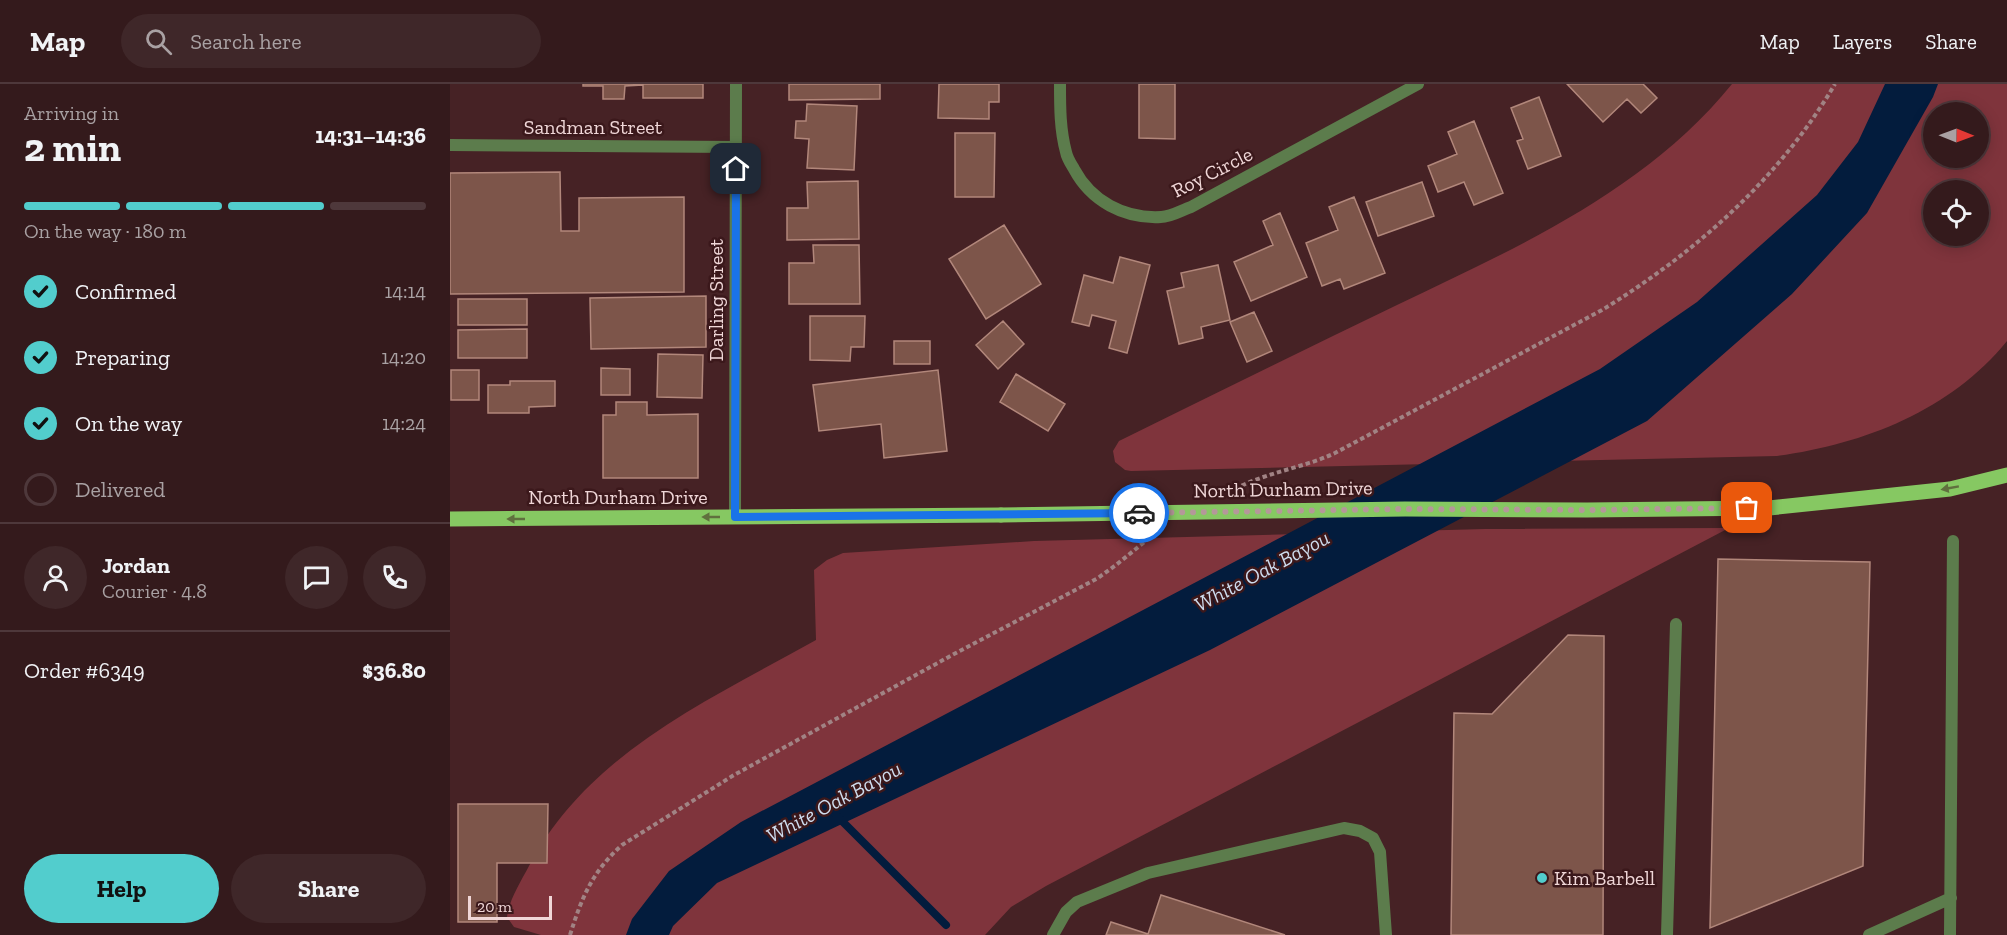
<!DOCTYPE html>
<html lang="en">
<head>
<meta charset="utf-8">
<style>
  body { margin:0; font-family:"Zilla Slab",serif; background:#3f2729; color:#f1f3f6; height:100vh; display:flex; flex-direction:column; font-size:22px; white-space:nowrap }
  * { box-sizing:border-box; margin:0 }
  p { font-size:20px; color:#a9a1a3 }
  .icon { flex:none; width:33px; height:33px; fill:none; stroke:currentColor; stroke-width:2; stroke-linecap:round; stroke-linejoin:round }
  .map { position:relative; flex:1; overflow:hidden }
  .sheet { display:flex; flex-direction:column; background:#341a1c; width:450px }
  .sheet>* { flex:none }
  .needle { width:39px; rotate:91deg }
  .tools { position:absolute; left:1473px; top:18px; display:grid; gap:12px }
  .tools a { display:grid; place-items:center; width:66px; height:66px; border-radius:50%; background:#341a1c; box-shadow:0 3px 15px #0003,0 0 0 2px #4e383b; font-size:30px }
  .scale { position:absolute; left:18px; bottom:15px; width:84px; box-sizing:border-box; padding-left:6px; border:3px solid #f0d7d8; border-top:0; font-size:16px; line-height:21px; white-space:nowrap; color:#f0d7d8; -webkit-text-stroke:4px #3b181b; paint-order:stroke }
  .pin { position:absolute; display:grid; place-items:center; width:51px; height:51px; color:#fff; margin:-26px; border-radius:12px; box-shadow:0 3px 9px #0006 }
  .courier { position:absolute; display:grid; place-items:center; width:60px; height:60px; margin:-30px; border:4px solid #1a73e8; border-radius:50%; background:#fff; color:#222; box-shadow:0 2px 8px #0007 }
  .headline em { font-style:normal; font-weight:800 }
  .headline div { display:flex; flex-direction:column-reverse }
  .headline { display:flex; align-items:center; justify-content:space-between; height:102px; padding:0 24px }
  h1 { font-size:39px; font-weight:800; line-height:45px }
  .bar { display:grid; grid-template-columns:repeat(4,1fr); gap:9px 6px; align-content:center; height:72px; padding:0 24px }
  .bar i { height:8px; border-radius:4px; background:#4e383b }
  .bar .on { background:#52cdcd }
  .bar p { grid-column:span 4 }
  .line { display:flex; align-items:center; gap:15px; padding:0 24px; border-top:2px solid #4e383b }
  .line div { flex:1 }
  .round { display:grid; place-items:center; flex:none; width:63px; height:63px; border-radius:32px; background:#3f2729 }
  ol { padding:0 24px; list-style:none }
  li { display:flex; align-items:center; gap:18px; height:66px }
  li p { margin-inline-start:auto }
  li .icon { padding:6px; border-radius:50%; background:#52cdcd; color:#111; stroke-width:4 }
  li:last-child { color:#a9a1a3 }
  li i { width:33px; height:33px; border:3px solid #4e383b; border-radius:50% }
  .cta { display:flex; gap:12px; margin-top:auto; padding:12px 24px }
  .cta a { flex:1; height:69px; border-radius:36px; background:#52cdcd; color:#111; font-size:24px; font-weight:800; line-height:69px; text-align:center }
  .cta a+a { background:#3f2729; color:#f1f3f6 }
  header { display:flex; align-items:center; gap:36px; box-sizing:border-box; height:84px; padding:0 30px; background:#341a1c; border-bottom:2px solid #4e383b }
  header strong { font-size:28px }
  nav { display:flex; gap:33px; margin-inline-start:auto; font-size:21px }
  .search { width:420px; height:54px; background:#3f2729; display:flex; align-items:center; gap:15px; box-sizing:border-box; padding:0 21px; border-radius:33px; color:#a9a1a3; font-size:22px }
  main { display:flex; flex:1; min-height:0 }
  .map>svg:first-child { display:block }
  .green { fill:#7f343c; fill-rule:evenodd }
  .water { fill:#031c3d }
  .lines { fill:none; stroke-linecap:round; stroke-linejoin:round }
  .stream { stroke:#031c3d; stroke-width:8 }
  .building { fill:#7d554a; stroke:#b2877b; stroke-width:1.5 }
  .path { stroke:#a18384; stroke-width:4; stroke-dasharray:4.5 3; stroke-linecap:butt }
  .lane { stroke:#5c7c4c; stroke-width:12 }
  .street { stroke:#5c7c4c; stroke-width:12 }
  .primary { stroke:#86c862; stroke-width:15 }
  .primary-bridge { stroke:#86c862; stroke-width:15 }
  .oneway { fill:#60703e }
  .done { stroke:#b49899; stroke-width:6; stroke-dasharray:0 10.8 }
  .route { stroke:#1a73e8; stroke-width:8 }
  .poi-dot { fill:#52cdcd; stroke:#3b181b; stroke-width:2 }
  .labels { text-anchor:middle; stroke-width:5; stroke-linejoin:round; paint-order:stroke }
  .street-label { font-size:20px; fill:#f0d7d8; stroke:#3b181b }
  .poi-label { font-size:20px; fill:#f0d7d8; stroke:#3b181b; text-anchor:start }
  .water-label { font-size:21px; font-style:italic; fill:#cedcee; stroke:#3b181b }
</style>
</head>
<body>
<header>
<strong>Map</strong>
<div class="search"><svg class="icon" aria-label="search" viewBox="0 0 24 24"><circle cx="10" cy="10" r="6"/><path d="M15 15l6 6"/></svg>Search here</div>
<nav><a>Map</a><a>Layers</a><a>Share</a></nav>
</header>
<main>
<section class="sheet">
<div class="headline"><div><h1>2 min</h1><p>Arriving in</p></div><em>14:31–14:36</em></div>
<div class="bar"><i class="on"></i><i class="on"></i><i class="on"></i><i></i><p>On the way · 180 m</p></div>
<ol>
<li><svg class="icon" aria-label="check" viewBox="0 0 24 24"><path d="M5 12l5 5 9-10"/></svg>Confirmed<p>14:14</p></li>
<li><svg class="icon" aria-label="check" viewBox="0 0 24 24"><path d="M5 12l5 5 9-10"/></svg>Preparing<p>14:20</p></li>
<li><svg class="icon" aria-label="check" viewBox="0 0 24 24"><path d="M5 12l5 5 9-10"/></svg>On the way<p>14:24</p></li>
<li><i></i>Delivered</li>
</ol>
<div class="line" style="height:108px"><a class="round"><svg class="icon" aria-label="person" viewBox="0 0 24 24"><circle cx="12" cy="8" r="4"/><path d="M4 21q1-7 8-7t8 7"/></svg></a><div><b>Jordan</b><p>Courier · 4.8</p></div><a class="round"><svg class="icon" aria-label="chat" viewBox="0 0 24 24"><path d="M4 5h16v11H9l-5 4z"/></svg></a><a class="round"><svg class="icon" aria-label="phone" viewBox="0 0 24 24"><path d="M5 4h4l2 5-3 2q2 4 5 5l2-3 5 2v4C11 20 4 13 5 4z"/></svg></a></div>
<div class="line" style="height:78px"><div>Order #6349</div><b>$36.80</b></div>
<div class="cta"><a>Help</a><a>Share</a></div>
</section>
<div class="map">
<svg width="1557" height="851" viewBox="0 0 1557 851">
  <rect width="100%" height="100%" fill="#462225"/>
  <path class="green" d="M1282,0h275v257c-57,70 -143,103 -230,115l-646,15 -6,-1 -10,-8 -2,-11 6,-10c93,-46 185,-91 278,-136 121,-58 248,-114 335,-221zM1484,28h44v46h-44zM1484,106h44v46h-44z
    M1279,444l-683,358 -35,21 -26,28h-444l-27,-8 -7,-10c2,-17 14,-36 22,-51 60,-114 180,-166 287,-226l-2,-70 13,-10 16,-7 191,-12 451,-12z"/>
  <path class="water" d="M1435,0h53l-5,13 -66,116 -75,81 -145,127 -437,229 -493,233 -44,43 -4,9h-43l6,-16 37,-48 72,-49 859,-453 97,-67 120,-107 41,-53z"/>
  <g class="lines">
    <path class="stream" d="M386,731l110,110"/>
  </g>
  <path class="building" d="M133,0h120v14h-60v-13l-18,1 -1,13h-21v-13h-20z
    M339,0h91v15l-91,1z
    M489,0h60v18h-10v17l-51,-1z
    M689,0h36v55l-36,-1z
    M1117,0h76l14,14 -16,15 -14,-14 -24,23z
    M1089,13l22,59 -33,13 -11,-28 6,-2 -12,-31z
    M357,20l50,2 -3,64 -47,-2 2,-29 -14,-1 1,-17h10z
    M1024,37l29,72 -29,12 -10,-23 -26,10 -10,-26 29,-12 -9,-22z
    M505,49h40l-1,64h-39z
    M110,88l1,59h18v-33l105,-1v95l-234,2v-121z
    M408,97l1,58 -72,1v-32h21l-1,-26z
    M972,98l12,34 -56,20 -12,-34z
    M904,113l31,76 -41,16 -4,-10 -18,7 -16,-43 32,-13 -9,-23z
    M830,129l27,64 -56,24 -17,-39 39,-17 -10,-24z
    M554,141l37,59 -55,35 -37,-60z
    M363,161h46l1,59h-71v-41h25z
    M670,173l30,8 -23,88 -18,-5 7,-27 -24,-6 -3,11 -17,-4 12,-47 29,8z
    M768,181l12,55 -29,7 2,11 -24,6 -12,-53 17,-4 -3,-14z
    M256,212v51l-115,2 -1,-51z
    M8,215h69v26h-69z
    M804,228l18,39 -25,11 -17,-40z
    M360,232h55l-1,31h-13l-1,14 -40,-1z
    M553,237l21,23 -26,25 -22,-24z
    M77,245v29h-69v-28z
    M444,257h36v23h-36z
    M208,270l45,1 -1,43 -45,-1z
    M151,284l29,1v26h-29z
    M1,286h28v30h-28z
    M488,286l9,81 -63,7 -3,-34 -62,7 -6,-46z
    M566,290l49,30 -17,27 -48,-29z
    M60,297h45v25l-26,1v6h-41v-28h22z
    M166,318h31v13l51,-1v64h-95v-63h13z
    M1268,475l152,3 -7,304 -153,62z
    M1118,551l36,1 -1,299h-152l3,-222 38,1z
    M8,720h90l-1,59h-50v59h-39z
    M711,811l124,40h-179l5,-13 37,12z"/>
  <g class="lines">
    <path class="path" d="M785,405c32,-17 68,-21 100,-36l267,-143c93,-57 177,-131 233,-226
      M120,851c12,-38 22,-63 52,-90l112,-70 220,-121 144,-76 18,-13 37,-30"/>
    <path class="lane" d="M603,851l13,-23 11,-10 71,-29 196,-45 16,3 13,7 7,14 6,83
      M1217,851l9,-311
      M1419,851l82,-37
      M1500,851l3,-394"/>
    <path class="street" d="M610,0c0,23 0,46 6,68 1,6 5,12 8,17 17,32 50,50 87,48 10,0 21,-7 30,-10l227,-123
      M0,61l286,2
      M285,433l1,-433"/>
    <path class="primary" d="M0,435l551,-4"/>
    <path class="primary-bridge" d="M551,431l404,-6 182,1 182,-2 181,-19 57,-14"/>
  </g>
  <defs><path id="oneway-solid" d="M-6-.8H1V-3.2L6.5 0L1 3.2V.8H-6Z" transform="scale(1.5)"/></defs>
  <g class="oneway">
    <use href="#oneway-solid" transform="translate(1500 404) rotate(170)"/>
    <use href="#oneway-solid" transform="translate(261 433) rotate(180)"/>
    <use href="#oneway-solid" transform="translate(66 435) rotate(180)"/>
  </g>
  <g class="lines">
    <path class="done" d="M689,429l267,-4 181,1 160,-2"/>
    <path class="route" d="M286,85l-1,348 404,-4"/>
  </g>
  <circle class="poi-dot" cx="1092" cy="794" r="6"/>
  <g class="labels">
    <g class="street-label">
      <text x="143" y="50">Sandman Street</text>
      <text transform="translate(762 88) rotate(-27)" y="7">Roy Circle</text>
      <text transform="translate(266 216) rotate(-90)" y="7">Darling Street</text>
      <text transform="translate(833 405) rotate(-1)" y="7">North Durham Drive</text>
      <text x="168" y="420">North Durham Drive</text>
    </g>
    <g class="poi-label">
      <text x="1104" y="801">Kim Barbell</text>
    </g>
    <g class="water-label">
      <text transform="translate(812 487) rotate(-28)" y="7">White Oak Bayou</text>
      <text transform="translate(384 718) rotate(-28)" y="7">White Oak Bayou</text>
    </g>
  </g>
</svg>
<div class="tools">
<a><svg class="needle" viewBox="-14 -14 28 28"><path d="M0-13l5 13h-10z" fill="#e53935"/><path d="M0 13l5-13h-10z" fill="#a9a1a3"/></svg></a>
<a><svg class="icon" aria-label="locate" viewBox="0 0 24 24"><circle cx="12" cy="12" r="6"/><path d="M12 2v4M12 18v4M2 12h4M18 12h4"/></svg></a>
</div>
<div class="scale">20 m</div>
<div class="pin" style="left:1297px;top:424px;background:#ea580c"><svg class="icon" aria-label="bag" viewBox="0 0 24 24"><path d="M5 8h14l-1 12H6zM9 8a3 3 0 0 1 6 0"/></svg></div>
<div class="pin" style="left:286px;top:85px;background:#1f2937"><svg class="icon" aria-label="home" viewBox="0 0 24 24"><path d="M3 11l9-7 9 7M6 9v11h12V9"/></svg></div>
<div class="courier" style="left:689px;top:429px"><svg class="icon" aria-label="car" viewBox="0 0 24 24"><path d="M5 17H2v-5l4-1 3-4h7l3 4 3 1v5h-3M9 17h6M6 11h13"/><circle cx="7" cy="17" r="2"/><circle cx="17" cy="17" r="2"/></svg></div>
</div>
</main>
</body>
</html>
